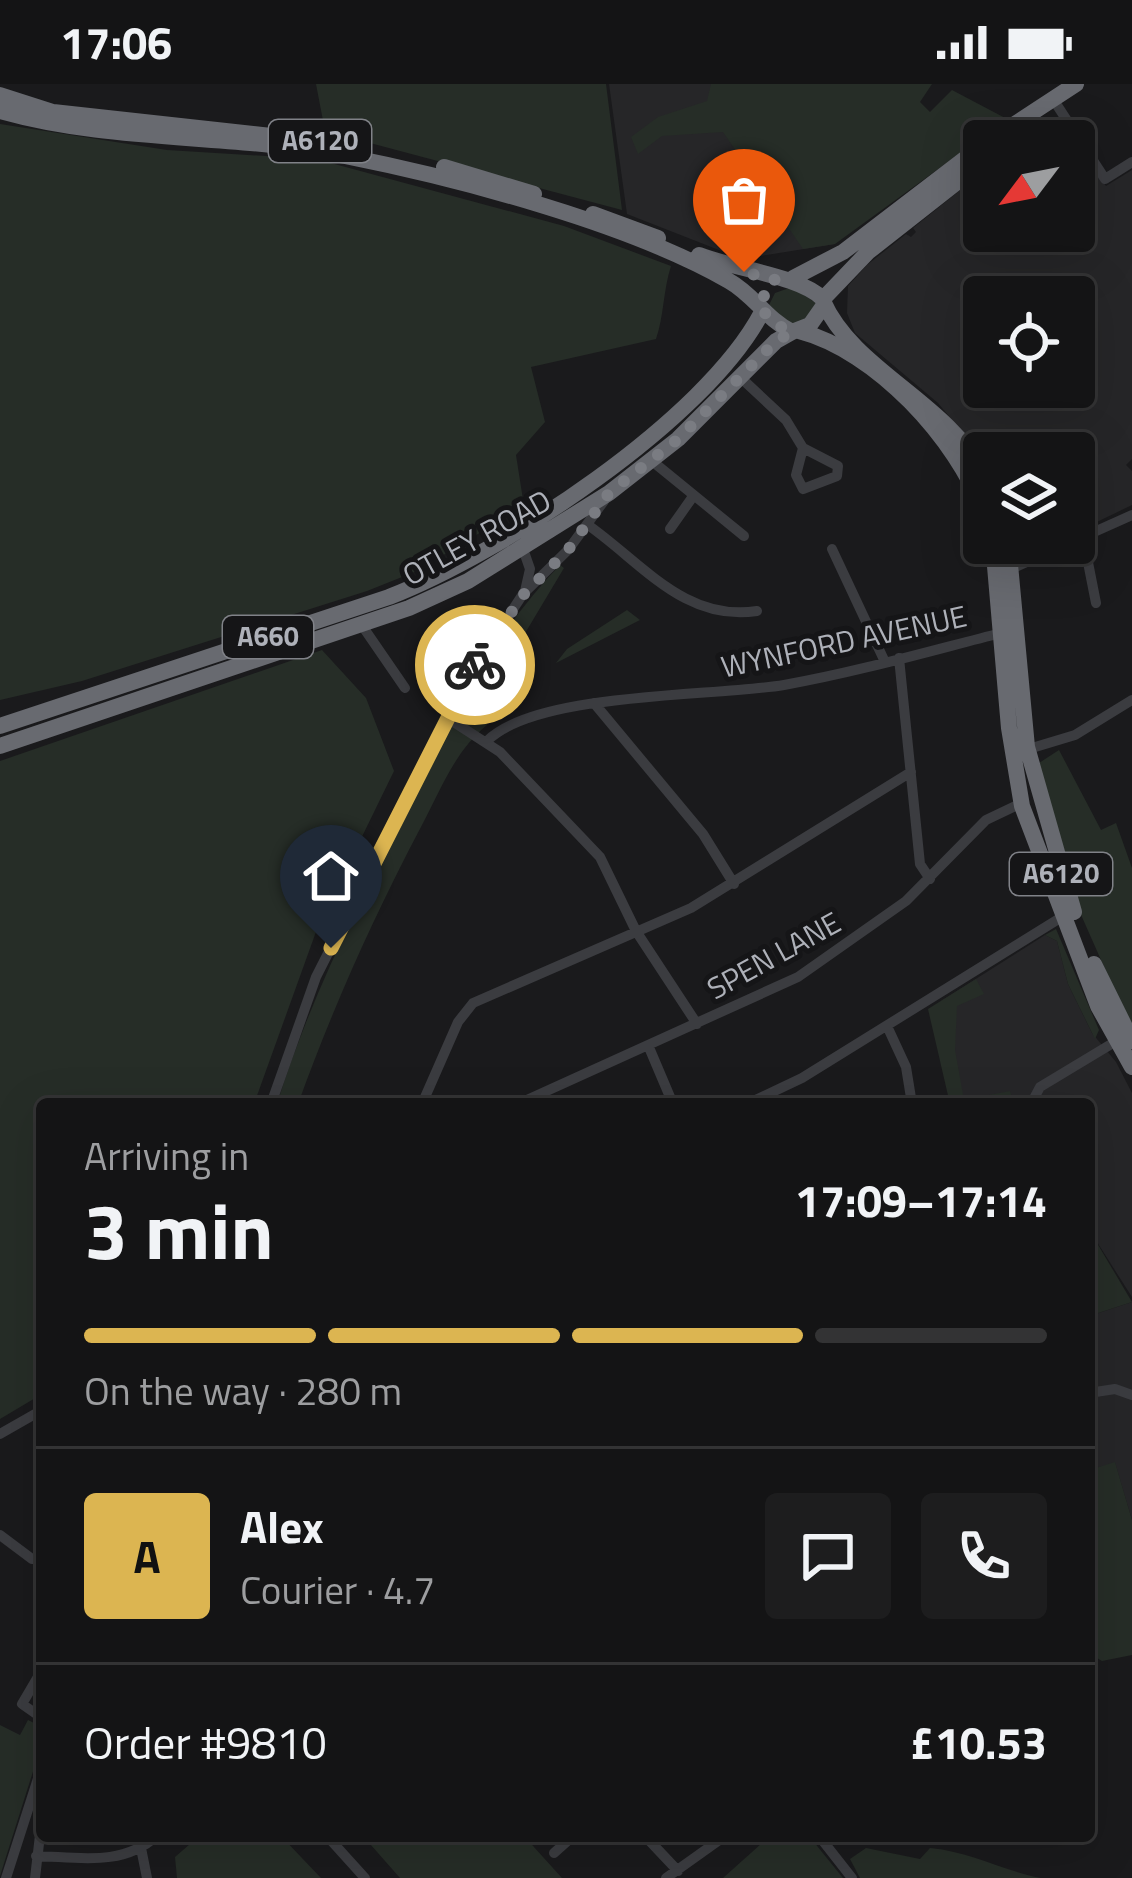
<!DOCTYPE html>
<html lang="en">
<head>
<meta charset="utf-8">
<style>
  body { margin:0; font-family:"Titillium Web",sans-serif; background:#1d1d1e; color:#f1f3f6; height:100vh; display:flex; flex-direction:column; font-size:45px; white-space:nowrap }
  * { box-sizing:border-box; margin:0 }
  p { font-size:39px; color:#9d9ea0 }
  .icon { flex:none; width:66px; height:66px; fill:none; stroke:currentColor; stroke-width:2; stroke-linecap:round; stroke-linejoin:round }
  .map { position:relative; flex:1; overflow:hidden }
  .details { position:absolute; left:36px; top:1014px; width:1059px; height:744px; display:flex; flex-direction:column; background:#141415; border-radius:12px; box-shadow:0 12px 48px #0002,0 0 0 3px #333334 }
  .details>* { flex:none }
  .needle { width:78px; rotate:238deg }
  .controls { position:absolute; left:963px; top:36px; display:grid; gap:24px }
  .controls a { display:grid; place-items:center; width:132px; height:132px; border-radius:12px; background:#141415; box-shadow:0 12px 48px #0002,0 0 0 3px #333334; font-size:60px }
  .pin { position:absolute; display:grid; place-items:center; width:102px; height:102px; color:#fff; margin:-123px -51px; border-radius:50% 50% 50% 0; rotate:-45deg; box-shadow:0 0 12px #0007 }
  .pin .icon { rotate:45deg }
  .courier { position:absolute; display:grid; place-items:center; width:120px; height:120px; margin:-60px; border:9px solid #dcb551; border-radius:50%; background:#fff; color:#222; box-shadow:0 3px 15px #0007 }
  .overview em { font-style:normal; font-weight:700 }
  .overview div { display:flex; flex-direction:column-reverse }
  .overview { display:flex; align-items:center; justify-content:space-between; height:204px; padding:0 48px }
  h1 { font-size:78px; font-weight:700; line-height:90px }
  .bar { display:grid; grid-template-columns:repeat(4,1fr); gap:18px 12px; align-content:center; height:144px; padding:0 48px }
  .bar i { height:15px; border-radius:9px; background:#333334 }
  .bar .on { background:#dcb551 }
  .bar p { grid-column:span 4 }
  .line { display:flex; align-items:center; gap:30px; padding:0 48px; border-top:3px solid #333334 }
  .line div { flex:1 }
  .round { display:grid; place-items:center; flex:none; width:126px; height:126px; border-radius:12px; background:#1d1d1e }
  .status { display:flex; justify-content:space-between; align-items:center; height:84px; padding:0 60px; background:#141415; direction:ltr }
  .status svg { height:33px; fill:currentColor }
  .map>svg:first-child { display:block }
  .built { fill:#262628; fill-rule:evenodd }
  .green { fill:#262d27 }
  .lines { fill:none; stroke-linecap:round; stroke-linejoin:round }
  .minor { stroke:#3b3c40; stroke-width:10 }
  .highway { stroke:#686a70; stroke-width:16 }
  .done { stroke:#7a7c82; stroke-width:12; stroke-dasharray:0 21.6 }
  .route { stroke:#dcb551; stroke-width:15 }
  .labels { text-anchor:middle; stroke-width:10; stroke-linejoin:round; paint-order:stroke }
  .shield { fill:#151517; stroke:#808288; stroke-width:3 }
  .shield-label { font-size:27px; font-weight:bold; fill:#aeb1b9 }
  .street-label { font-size:30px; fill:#aeb1b9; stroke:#151517 }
</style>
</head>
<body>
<div class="status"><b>17:06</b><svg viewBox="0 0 49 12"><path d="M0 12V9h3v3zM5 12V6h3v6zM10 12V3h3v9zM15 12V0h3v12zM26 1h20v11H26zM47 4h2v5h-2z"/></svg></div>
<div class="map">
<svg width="1132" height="1794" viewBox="0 0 1132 1794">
  <rect width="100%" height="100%" fill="#1a1a1c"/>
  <path class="built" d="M609,0h187l39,160 -93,15 -115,-45z
    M1074,59l32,43 26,-16v289l-6,6 6,6v34l-58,28v-80h-90v6l-46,-56 -83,-70 -8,-20 1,-27 19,-21 39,-31 5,3 5,-5 -3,-4 71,-57v60h90zM984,213h90v90h-90z
    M1045,851l12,6 11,43 24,49 24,29 16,31v204l-37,-58 -6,2v-137h-129l-19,-103z
    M1132,1218v218l-17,-57 -26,7v-154z"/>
  <path class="green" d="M316,0h290l16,126 -297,-79z
    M711,0h221l-12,18 10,10 22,-22 55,29 -172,125 -32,5 -80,-117 -61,4 -24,18 -7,-17 27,-20 49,-16z
    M0,40l167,26 149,9 248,67 107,40c-8,25 -7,50 -15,73l-125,28 14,55 -29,33 8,51 -107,65 -50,20 -285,90 -82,19z
    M792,203l24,16 -12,20h-18l-17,-18 6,-12z
    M560,481l4,3 -83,139 6,18c-32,26 -46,64 -65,100 -48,91 -89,182 -124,279h-21c31,-100 77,-191 124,-284 46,-91 87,-181 159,-255z
    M627,526l13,10 -84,43 11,-14z
    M322,566l44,48 28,73 -77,158 -63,175h-212v290l-42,25v-658z
    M1059,666l42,80 15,-7 16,45v162l-54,-122 -39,-145z
    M1056,845l43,101 -4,9 -27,-55 -11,-43 -12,-6z
    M976,895l8,15 -27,12 -2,44 9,50 46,-9 2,7 -62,6 -22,-95z
    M1094,1154l38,64 -43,14v-75z
    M1115,1378l17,58v135l-30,6 -13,-8v-183z
    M28,1636l14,7v16l-42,133v-151l20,10z
    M184,1752h97l40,42h-144l-2,-21 15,-13z
    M363,1752h161l38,42h-162z
    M770,1752h39l34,42h-120z
    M866,1764l54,11 10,-11c42,4 70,22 111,30h-181l-10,-19z"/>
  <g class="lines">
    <path class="minor" d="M1053,15l52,80 27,-17
      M740,293l46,43 17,28 -7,27 7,14 34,-13 1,-10 -35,-18
      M652,377l92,75
      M588,441c54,38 97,97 169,86
      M670,445l24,-34
      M1083,453l13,66
      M1074,457l58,-26
      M522,462l8,23 -5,22
      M832,465l53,113
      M1011,485l58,-26
      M361,540l44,64
      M899,574l21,206 10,15
      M594,619l109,131 31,50
      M446,633l54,35 100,105 36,74 61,93
      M487,657c49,-49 223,-44 297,-56 73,-13 146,-34 217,-52
      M1022,667l53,-16 57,-35
      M887,942l19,41 6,37
      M648,961l25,59
      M271,1020l45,-127 151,-298 56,-85 45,-44 36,-49
      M422,1020l36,-82 15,-19 218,-95 220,-136
      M518,1020l280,-127 108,-76 80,-81 38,-18
      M747,1020l55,-26 263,-163
      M1031,1020l9,-17 78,-47
      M1089,1309l26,-4 17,6
      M0,1350l42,-24
      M0,1451l32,24
      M42,1586l-20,34 20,14
      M327,1752l38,42
      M645,1752l33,35
      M819,1752l33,42
      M141,1764l6,30
      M554,1769l19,-17
      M36,1772c41,1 87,11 120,-20
      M6,1794l36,-112
      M35,1794l7,-60
      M666,1794l59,-42"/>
    <path class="highway" d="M0,11l53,17 272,30
      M0,27c112,32 232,22 345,45 115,23 283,67 384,125 25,14 37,38 63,51l18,-7 14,-20
      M989,57l87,-57
      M1010,57l21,-20
      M444,83l90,27
      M593,130l65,24
      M699,171c35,14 102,21 124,44
      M793,194l50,-26 141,-108
      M823,215l45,-47 116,-91
      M823,217c30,69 124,101 161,173
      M799,247c77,20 158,108 185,182
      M993,459l16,185 13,78 76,200 34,61
      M1008,459l19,204 47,165
      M0,642l389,-129c113,-44 316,-176 373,-285
      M0,662l409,-138 59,-27 141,-88 69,-54 98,-98 16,-9
      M1094,880l38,77"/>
  </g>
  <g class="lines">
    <path class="done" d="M475,581l49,-71 44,-44 41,-57 69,-54 98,-98 16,-9 -19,-9 -15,-19 18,-24 -32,-8"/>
    <path class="route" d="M331,864l144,-283"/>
  </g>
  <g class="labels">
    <g class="shield">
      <rect x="269" y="36" width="102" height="42" rx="9"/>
      <rect x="223" y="532" width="90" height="42" rx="9"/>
      <rect x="1010" y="769" width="102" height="42" rx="9"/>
    </g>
    <g class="shield-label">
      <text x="320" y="66">A6120</text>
      <text x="268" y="562">A660</text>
      <text x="1061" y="799">A6120</text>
    </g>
    <g class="street-label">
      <text transform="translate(477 454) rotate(-29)" y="10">OTLEY ROAD</text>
      <text transform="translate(844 558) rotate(-12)" y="10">WYNFORD AVENUE</text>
      <text transform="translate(774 872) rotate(-29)" y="10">SPEN LANE</text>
    </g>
  </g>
</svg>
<div class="controls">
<a><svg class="needle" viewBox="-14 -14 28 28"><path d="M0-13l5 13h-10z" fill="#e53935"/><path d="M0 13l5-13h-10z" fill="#9d9ea0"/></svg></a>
<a><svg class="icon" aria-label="locate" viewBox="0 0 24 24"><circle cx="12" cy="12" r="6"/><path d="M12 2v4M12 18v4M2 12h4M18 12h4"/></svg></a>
<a><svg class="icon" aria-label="layers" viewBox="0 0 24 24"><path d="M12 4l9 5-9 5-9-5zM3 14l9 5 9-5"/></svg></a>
</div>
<div class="pin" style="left:744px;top:188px;background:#ea580c"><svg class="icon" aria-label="bag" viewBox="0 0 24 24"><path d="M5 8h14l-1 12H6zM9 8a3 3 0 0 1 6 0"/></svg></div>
<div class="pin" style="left:331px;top:864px;background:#1f2937"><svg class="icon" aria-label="home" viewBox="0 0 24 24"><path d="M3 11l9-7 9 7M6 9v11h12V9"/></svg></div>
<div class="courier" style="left:475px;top:581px"><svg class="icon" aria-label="bike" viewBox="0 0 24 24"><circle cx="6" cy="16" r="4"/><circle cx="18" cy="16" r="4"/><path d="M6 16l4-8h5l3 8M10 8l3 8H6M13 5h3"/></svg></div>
<section class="details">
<div class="overview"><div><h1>3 min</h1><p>Arriving in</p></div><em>17:09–17:14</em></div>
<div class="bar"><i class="on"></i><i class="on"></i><i class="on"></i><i></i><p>On the way · 280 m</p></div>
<div class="line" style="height:216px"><b class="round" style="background:#dcb551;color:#111">A</b><div><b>Alex</b><p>Courier · 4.7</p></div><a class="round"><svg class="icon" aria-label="chat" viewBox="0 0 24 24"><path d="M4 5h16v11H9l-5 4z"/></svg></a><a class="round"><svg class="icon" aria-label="phone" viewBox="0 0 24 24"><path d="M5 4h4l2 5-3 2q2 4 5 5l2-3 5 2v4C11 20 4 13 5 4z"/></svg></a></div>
<div class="line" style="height:156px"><div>Order #9810</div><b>£10.53</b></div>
</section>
</div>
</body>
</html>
